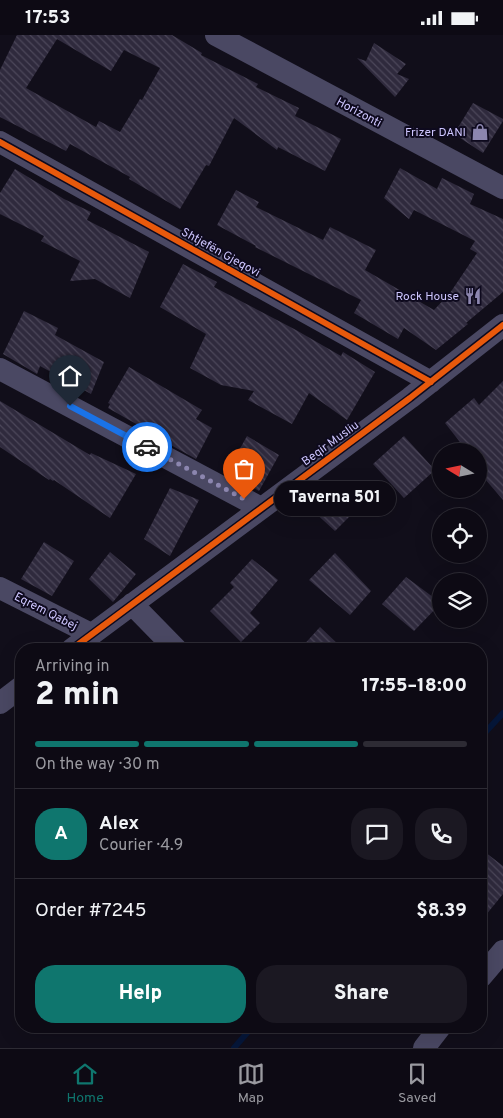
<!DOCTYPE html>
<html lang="en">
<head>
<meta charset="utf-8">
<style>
  body { margin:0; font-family:Overpass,sans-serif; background:#1b1822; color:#f1f3f6; height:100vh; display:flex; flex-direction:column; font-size:19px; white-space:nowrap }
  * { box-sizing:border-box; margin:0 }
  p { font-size:16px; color:#9a9aa0 }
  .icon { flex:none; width:28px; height:28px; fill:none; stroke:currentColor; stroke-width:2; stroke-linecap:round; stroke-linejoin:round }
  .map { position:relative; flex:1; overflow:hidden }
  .panel { position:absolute; left:15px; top:608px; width:472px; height:390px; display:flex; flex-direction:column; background:#0d0a14; border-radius:20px; box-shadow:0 5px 20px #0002,0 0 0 1px #2d2b34 }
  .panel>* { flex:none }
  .needle { width:32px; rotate:280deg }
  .buttons { position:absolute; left:432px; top:408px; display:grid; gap:10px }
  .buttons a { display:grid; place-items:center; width:55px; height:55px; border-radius:50%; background:#0d0a14; box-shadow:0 5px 20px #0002,0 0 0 1px #2d2b34; font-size:25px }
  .pin { position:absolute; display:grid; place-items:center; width:42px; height:42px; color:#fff; margin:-51px -21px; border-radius:50% 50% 50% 0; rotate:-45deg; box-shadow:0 0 5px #0007 }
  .pin .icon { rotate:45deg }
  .courier { position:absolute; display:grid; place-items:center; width:50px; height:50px; margin:-25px; border:4px solid #1a73e8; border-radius:50%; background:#fff; color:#222; box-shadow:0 1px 6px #0007 }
  .bubble { position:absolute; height:35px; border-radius:18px; background:#0d0a14; box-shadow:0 5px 20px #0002,0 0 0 1px #2d2b34; font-size:16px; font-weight:800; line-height:35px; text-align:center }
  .summary em { font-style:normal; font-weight:800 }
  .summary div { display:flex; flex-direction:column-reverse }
  .summary { display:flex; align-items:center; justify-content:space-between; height:85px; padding:0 20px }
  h1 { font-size:32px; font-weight:800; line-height:38px }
  .bar { display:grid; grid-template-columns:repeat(4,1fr); gap:8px 5px; align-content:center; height:60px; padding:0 20px }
  .bar i { height:6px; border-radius:4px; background:#2d2b34 }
  .bar .selected { background:#0f766e }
  .bar p { grid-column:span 4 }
  .line { display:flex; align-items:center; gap:12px; padding:0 20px; border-top:1px solid #2d2b34 }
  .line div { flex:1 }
  .round { display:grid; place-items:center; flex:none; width:52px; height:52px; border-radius:20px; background:#1b1822 }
  .cta { display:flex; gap:10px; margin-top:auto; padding:10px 20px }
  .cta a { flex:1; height:58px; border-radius:20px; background:#0f766e; color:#fff; font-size:20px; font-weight:800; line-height:58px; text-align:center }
  .cta a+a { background:#1b1822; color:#f1f3f6 }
  .status { display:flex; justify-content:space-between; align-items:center; height:35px; padding:0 25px; background:#0d0a14; direction:ltr }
  .status svg { height:14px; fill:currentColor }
  .tabs { display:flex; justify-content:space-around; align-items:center; height:70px; border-top:1px solid #2d2b34; background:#0d0a14; font-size:14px; color:#9a9aa0 }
  .tabs a { display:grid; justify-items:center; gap:2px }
  .tabs .selected { color:#0f766e }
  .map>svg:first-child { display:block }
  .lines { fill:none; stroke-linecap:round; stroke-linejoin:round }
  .stream { stroke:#051639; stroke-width:6 }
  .building { fill:url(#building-back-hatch); fill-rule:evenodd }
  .minor { stroke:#4a4863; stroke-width:22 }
  .cycleway-casing { stroke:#0e0a1e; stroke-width:9 }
  .cycleway { stroke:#e8590c; stroke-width:6 }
  .done { stroke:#8c86af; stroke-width:5; stroke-dasharray:0 9 }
  .route { stroke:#1a73e8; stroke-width:6 }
  .labels { text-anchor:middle; stroke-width:4; stroke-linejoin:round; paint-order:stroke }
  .street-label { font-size:12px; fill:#cec6ff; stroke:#0e0a1e }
  .poi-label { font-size:12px; fill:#cec6ff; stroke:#0e0a1e; text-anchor:end }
</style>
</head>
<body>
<div class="status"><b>17:53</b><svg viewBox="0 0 49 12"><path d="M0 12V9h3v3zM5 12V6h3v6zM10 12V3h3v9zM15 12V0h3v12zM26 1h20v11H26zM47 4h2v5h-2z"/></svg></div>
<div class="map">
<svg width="503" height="1013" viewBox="0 0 503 1013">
  <defs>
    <pattern id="building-back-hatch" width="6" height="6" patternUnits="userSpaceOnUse" patternTransform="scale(1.25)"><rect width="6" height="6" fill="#2f2a3d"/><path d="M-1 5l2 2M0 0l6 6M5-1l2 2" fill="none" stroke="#4c475a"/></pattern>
  </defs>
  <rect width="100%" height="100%" fill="#110e1a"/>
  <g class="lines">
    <path class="stream" d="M481,702l22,-24
      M234,1013l19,-22"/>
  </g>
  <path class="building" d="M17,0h155l30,18 -1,2 57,29 -2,3 43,21 -4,8 46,23 -16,32 -47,-24 -1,3 -43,-32 -25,48 -3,-1 -26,44 -51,-30 1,-2 -60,-33 -4,7 -66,-34v-47zM57,4l54,32 13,-21 36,18 -18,32 -2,-1 -20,33 -21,-11 -3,6 -70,-39z
    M374,8l32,21 -9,10 12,5 -14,18 -38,-39 9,3z
    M473,68l30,16v2l-20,32 -29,-19z
    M400,133l37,21 5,-11 32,16 -4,10 33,15v73l-37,31 2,1 -32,26 -32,-22 -6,11 -44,-26 7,-13 -106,-53 1,-1 -39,-21 19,-35 23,12 -3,5 67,33 7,-13 46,23 -11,20 69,40 16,-17 27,-40 -7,-4 5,-8 -61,-31 -5,9 -25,-21z
    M15,134l49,30 27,13 -4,8 62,32 -19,46 -35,-19 -25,2 10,-20 -39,-20 3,-5 -44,-22v-21z
    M183,229l34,18 -3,5 82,43 45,26 2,-4 32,20 -28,48 -38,-27 -17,31 -44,-24 6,-9 -33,-6 -31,-17 16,-34 -46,-27z
    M24,276l34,17 -3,7 49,27 -13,32 -51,-28 -3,8 -34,-20z
    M129,332l73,43 -6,9 16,9 -16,31 -36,-20 1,-1 -53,-30 2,-4 -2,-1z
    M503,346v119l-24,-28v-21h-12l-22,-28 29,-25 5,7z
    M0,366l90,54 1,-2 45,21 -26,44 -56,-38 -1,1 -3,-2 -1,1 -49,-33z
    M247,401l32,19 -20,36 -32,-19z
    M404,401l31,34 -31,28 -31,-34z
    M341,445l22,23 -28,28 -23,-21z
    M170,453l29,12 -29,56 -26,-17z
    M44,507l30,19 -22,35 -31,-17z
    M110,517l26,22 -23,28 -24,-23z
    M335,518l36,38 -21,24 -41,-35z
    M252,524l26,21 -28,33 10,10 -19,19 -31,-31 24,-24 -4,-4z
    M406,542l35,26 -27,28 -32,-27z
    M320,592l23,22h-43z
    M481,814l22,17v28l-22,27z"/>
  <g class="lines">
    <path class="minor" d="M216,0l287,153
      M0,107l431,240
      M0,334l261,139
      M0,553l91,46
      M132,569l44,45
      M72,614l338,-251 93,-73
      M0,668l21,-16
      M481,942l22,-26
      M424,1013l17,-22"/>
    <g class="cycleway-casing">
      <path id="cycleway" d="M0,107l431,240
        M72,614l338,-251 93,-73"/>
    </g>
    <use href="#cycleway" class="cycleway"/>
  </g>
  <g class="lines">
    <path class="done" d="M147,412l97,52"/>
    <path class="route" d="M70,371l77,41"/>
  </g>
  <defs>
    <g id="shop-bare" transform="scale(1.35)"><path d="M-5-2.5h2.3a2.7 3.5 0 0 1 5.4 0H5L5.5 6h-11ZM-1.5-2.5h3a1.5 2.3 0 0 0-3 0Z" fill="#8c86af" stroke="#0e0a1e" stroke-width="2.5" paint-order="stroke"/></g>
    <g id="restaurant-bare" transform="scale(1.35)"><path d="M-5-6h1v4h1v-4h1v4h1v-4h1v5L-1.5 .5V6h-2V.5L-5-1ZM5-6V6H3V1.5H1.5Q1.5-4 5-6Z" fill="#8c86af" stroke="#0e0a1e" stroke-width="2.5" paint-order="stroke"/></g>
  </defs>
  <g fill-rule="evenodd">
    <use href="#shop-bare" x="480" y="97"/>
    <use href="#restaurant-bare" x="473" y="261"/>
  </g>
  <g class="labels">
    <g class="street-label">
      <text transform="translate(359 77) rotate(28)" y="4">Horizonti</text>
      <text transform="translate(221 217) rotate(29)" y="4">Shtjefën Gjeqovi</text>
      <text transform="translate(330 408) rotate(-36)" y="4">Beqir Musliu</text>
      <text transform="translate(46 576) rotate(27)" y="4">Eqrem Qabej</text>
    </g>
    <g class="poi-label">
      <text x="466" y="101">Frizer DANI</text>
      <text x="459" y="265">Rock House</text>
    </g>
  </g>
</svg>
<div class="buttons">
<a><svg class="needle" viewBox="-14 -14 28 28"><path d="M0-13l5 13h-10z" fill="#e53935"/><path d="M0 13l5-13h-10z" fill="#9a9aa0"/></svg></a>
<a><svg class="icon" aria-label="locate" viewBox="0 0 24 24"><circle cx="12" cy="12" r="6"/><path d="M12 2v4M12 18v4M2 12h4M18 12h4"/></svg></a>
<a><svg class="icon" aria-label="layers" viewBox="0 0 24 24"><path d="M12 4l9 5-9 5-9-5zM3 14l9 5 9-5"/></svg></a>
</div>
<div class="pin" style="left:244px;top:464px;background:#ea580c"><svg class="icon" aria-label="bag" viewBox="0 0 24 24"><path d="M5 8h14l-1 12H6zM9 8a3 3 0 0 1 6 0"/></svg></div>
<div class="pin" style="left:70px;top:371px;background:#1f2937"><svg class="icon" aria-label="home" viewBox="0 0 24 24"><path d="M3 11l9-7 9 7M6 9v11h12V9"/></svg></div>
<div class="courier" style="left:147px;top:412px"><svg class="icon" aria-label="car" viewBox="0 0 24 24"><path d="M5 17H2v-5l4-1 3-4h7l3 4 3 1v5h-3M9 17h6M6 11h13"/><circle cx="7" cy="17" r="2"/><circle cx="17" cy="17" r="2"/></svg></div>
<div class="bubble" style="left:274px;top:446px;width:122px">Taverna 501</div>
<section class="panel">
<div class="summary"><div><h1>2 min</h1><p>Arriving in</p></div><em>17:55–18:00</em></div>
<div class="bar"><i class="selected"></i><i class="selected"></i><i class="selected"></i><i></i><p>On the way · 30 m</p></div>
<div class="line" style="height:90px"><b class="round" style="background:#0f766e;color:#fff">A</b><div><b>Alex</b><p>Courier · 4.9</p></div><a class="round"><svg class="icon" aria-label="chat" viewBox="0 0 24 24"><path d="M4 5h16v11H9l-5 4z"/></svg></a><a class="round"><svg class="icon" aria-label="phone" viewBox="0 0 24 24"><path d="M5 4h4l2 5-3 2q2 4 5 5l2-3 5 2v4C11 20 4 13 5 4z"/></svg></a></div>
<div class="line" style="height:65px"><div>Order #7245</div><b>$8.39</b></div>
<div class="cta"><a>Help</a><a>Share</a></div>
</section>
</div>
<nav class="tabs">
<a class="selected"><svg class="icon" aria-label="home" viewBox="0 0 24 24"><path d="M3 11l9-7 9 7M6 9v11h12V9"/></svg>Home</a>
<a><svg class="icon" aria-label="map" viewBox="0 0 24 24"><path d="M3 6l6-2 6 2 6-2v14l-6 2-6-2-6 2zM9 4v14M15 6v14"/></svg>Map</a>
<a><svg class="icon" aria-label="saved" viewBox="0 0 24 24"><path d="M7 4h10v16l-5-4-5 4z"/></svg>Saved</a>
</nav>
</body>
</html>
